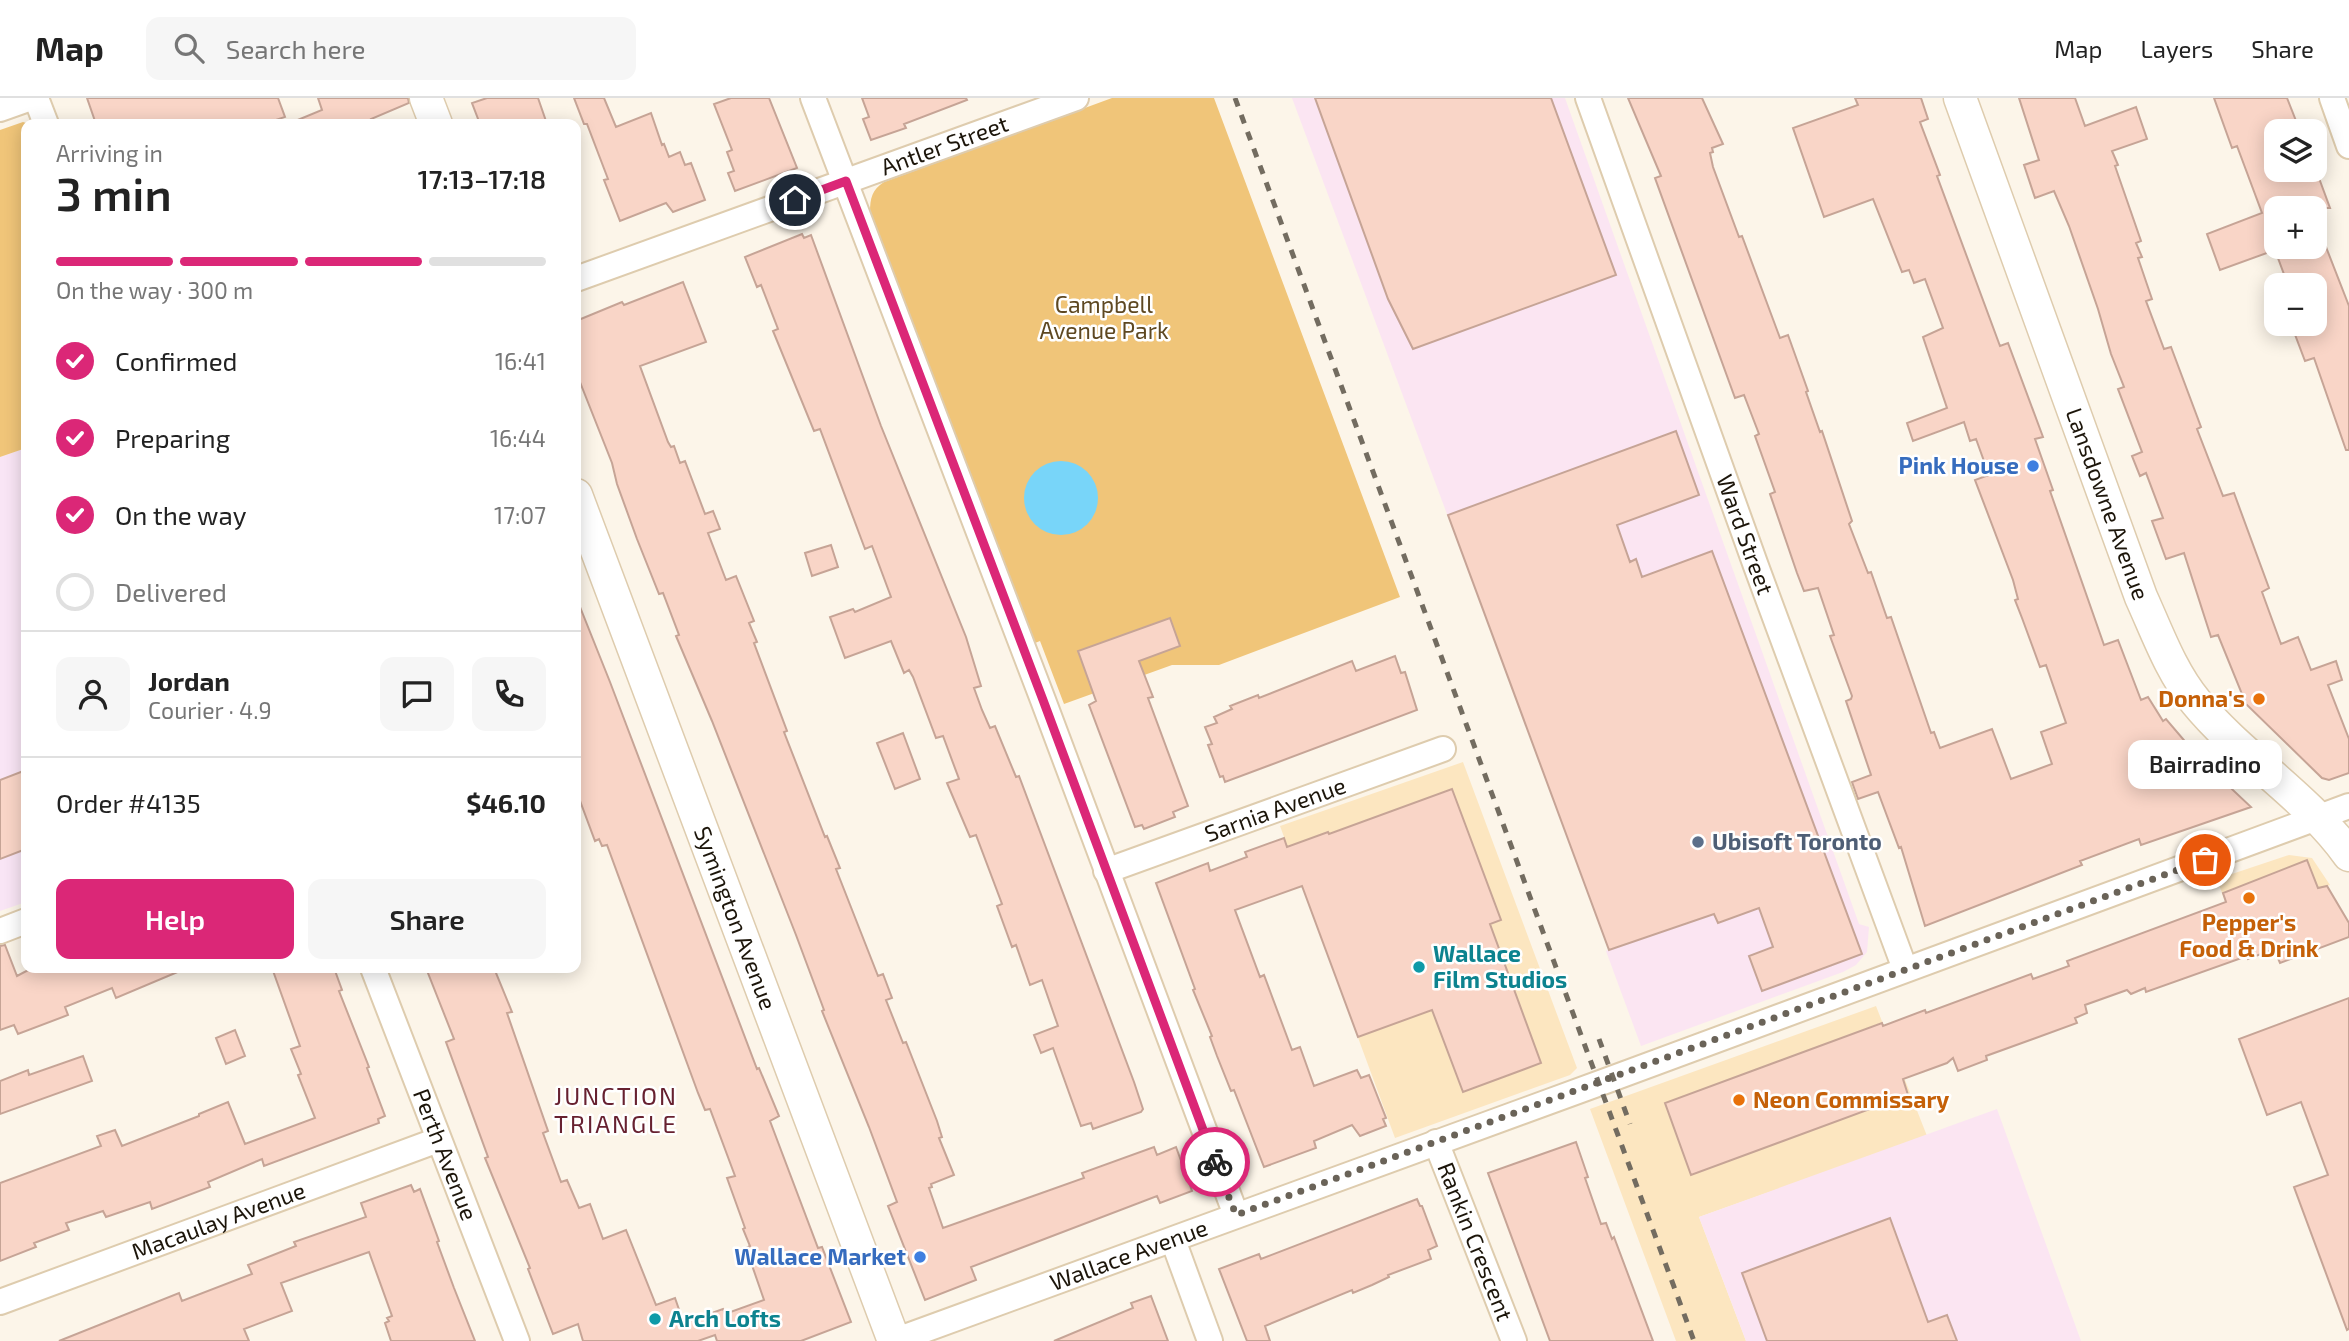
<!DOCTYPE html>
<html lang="en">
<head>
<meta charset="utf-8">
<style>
  body { margin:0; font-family:"Exo 2",sans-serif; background:#f6f6f6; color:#222; height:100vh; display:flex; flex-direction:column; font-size:26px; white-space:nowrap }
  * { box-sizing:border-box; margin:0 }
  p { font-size:23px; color:#767676 }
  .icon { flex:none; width:38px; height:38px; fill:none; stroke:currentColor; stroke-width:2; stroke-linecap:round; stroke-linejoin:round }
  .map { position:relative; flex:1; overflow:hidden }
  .drawer { position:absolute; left:21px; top:21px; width:560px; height:854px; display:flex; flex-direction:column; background:#fff; border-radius:14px; box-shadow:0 4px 18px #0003 }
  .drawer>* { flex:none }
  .tools { position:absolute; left:2264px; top:21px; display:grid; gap:14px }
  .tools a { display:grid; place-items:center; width:63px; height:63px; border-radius:14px; background:#fff; box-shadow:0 4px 18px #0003; font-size:35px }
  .pin { position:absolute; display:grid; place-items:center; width:60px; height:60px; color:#fff; margin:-30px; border:4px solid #fff; border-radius:50%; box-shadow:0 2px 7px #0007 }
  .courier { position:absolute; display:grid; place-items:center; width:70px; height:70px; margin:-35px; border:5px solid #db2777; border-radius:50%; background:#fff; color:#222; box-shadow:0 2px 9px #0007 }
  .bubble { position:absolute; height:49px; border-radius:14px; background:#fff; box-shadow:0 4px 18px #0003; font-size:23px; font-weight:600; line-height:49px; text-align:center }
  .overview em { font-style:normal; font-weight:600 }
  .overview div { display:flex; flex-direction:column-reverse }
  .overview { display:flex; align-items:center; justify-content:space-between; height:119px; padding:0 35px }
  h1 { font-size:46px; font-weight:600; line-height:52px }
  .bar { display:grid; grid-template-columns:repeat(4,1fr); gap:10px 7px; align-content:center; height:84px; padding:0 35px }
  .bar i { height:9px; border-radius:5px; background:#e0e0e0 }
  .bar .active { background:#db2777 }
  .bar p { grid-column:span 4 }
  .line { display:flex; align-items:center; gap:18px; padding:0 35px; border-top:2px solid #e0e0e0 }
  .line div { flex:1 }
  .round { display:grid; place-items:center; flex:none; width:74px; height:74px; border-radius:14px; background:#f6f6f6 }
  ol { padding:0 35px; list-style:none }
  li { display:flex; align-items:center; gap:21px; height:77px }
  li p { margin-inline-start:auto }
  li .icon { padding:7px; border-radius:50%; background:#db2777; color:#fff; stroke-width:4 }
  li:last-child { color:#767676 }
  li i { width:38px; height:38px; border:4px solid #e0e0e0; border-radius:50% }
  .primary-button { display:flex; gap:14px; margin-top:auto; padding:14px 35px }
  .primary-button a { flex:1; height:80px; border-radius:14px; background:#db2777; color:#fff; font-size:28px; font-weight:600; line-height:80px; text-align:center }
  .primary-button a+a { background:#f6f6f6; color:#222 }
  header { display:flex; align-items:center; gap:42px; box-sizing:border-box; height:98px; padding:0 35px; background:#fff; border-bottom:2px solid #e0e0e0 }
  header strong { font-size:33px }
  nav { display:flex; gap:38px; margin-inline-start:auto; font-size:24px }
  .search { width:490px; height:63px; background:#f6f6f6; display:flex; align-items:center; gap:18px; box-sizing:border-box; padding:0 24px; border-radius:14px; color:#767676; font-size:26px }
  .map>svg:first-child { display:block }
  .built { fill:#fce6c0 }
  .industrial { fill:#fbe5f2 }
  .education { fill:#f9e5f5 }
  .green { fill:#f0c579 }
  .water { fill:#78d5f9 }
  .building { fill:#f9d5c7; stroke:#c6a496; stroke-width:2 }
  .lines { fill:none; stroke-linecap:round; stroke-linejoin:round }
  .minor-casing { stroke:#deccae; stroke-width:28 }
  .tertiary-casing { stroke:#deccae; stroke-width:35 }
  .minor { stroke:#fff; stroke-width:24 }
  .tertiary { stroke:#fff; stroke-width:32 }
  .rail { stroke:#736c60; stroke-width:5; stroke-dasharray:9 9; stroke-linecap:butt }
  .done { stroke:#6a6358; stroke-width:7; stroke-dasharray:0 12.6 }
  .route { stroke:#db2777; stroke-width:9 }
  .shop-dot { fill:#3f7fe0; stroke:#fff; stroke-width:2.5 }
  .food-dot { fill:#e8710a; stroke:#fff; stroke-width:2.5 }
  .service-dot { fill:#5c6f8a; stroke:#fff; stroke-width:2.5 }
  .culture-dot { fill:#0f9aa8; stroke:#fff; stroke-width:2.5 }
  .labels { text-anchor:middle; stroke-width:5; stroke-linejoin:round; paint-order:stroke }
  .street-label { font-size:23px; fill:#1c150a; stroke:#fff }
  .park-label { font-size:23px; fill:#5e4821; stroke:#fff }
  .shop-label { font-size:23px; font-weight:bold; fill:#366cbe; stroke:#fff; text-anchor:end }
  .food-label { font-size:23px; font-weight:bold; fill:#c56008; stroke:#fff; text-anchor:end }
  .service-label { font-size:23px; font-weight:bold; fill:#4e5e75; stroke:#fff; text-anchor:start }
  .culture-label { font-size:23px; font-weight:bold; fill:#0d838f; stroke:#fff; text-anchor:start }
  .neighbourhood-label { font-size:24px; letter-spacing:2px; fill:#672130; stroke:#fff }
</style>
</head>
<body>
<header>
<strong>Map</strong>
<div class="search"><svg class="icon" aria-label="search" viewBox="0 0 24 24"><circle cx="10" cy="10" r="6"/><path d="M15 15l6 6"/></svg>Search here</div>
<nav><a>Map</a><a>Layers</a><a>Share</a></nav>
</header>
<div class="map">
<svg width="2349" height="1243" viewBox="0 0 2349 1243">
  <rect width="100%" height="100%" fill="#fcf5e9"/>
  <path class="built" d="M1463,664l114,306 -7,7 -175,63 -115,-312z
    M2289,757l23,3 18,27 -98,36 -15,-42z
    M1876,908l51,130 -228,81 47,124h-70l-86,-232z"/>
  <path class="industrial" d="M1292,0h273l294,826 10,3 -2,25 -11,13 -13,7 -202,74 -35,-95 3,-2z
    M1997,1011l84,232h-335l-47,-124z"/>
  <path class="education" d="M26,350v454l-26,9v-454z"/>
  <path class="green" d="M1112,0h102l186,499 -181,68h-47l-108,39 -24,-63 -5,2 -165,-431c0,-14 2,-22 14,-30z
    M23,24l6,2h-3v324l-26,9v-327z"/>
  <path class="water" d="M1024 400a37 37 0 1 1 74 0a37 37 0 1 1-74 0Z"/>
  <path class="building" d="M87,0h191l7,19 -21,7h-168z
    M318,0h90l1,5 -38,16 2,5h-85l34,-14z
    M487,0h51l9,26h-67l-8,-21z
    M574,0h30l12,29 35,-14 11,32 2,-1 5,13 11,-5 5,13 6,-2 14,37 -32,12 -7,-9 -46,18 -16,-41 4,-1 -21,-55h-3z
    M731,0h38l28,70 -62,23 -7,-18 6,-2 -7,-19 5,-2 -18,-46z
    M862,0h104l1,2 -63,24 2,4 -35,12 -8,-21 6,-2z
    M1315,0h236l65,177 -203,74 -25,-50z
    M1628,0h74l21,46 -11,4 1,4 -3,1 3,14 26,70 3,-1 38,102 8,-3 20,56 -2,1 14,40 2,-1 30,90 -3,3 19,49 3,-1 16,46 4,-1 40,116 3,-1 6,16 52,-19 19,50 41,-15 -11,-32 25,-9 -20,-58 -6,2 -18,-49 -7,-18 3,-1 -5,-19 -38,-100 14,-5 -13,-36 -6,2 -6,-19 -51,19 -6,-18 40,-15 -24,-71 20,-9 -18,-49 -11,4 -5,-13 -7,2 -29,-73 -49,18 -31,-89 65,-23 -3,-7h66l7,21 -8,3 20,53 -3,1 63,170 8,-3 35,94 -8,2 18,51 -3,1 54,154 14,-5 23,60 7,-3 15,24 3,-2 34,40 51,48 -110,38 -2,-6 -59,22 2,4 -157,61 -24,-79 -2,1 -21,-56 -20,7 -6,-17 19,-7 -25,-74 5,-2 1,-3 -22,-60 4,-1 -16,-47 -14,3 -7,-18 -27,-79 5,-2 -20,-56 4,-2 -15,-39 -9,3 -80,-220 6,-2z
    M2019,0h56l10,28 51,-19 11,32 -35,12 6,14 -3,1 26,75 -5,2 6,14 -4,1 14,41 -6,2 18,48 7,-2 30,80 -4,2 26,67 11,-3 35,95 -7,4 19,52 17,-7 13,33 25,-9 6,19 -14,5 21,54v34l-20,7 -7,-2 -76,-74 -28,-69 -7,2 -27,-84 -18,6 -14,-38 11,-3 -17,-45 -6,3 -8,-20 10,-4 -24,-63 6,-2 -13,-33 -13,-45 -29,-83 -15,-35 -19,7 -11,-33 15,-5z
    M2214,0h73l13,33h-23v39h39l14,38h-53v39h49l23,59v144h-3l-32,-92 -9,3 -14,-37h24v-39h-27l-13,-35 -55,20 -13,-36 55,-21 -25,-67 -5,2z
    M802,136l2,4 7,-3 70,191 85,211 15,49 -7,2 8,22 8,18 5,-2 21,51 3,-1 115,306 9,27 -2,3 -48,17 -2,-6 -10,3 -28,-78 -12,5 -7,-18 24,-9 -16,-46 -12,5 -14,-40 -4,2 -15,-41 5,-2 -26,-69 -6,2 -23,-54 12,-4 -16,-43 -7,2 -23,-61 -4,-7 -5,3 -13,-32 -46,17 -15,-41 23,-8 2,3 36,-15 -19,-51 -7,3 -45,-120 -6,2 -41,-100 5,-2 -17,-44 -4,2 -12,-30z
    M683,184l23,60 -66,24 28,76 3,5 3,-1 6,17 5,-2 20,53 8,-3 7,18 -12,4 18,47 10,-4 18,45 -5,2 8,19 -3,1 33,88 -3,1 41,105 2,-1 13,32 -4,1 42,107 5,-2 9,24 -6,2 17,43 3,-1 31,79 5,16 -3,1 15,37 -23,9 1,3 -3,1 14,40 141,-50 -2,-5 72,-26 3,8 19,-8 16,44 -32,12 -3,-7 -186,71 5,13 -51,20 -37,-94 9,-4 -28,-75 -47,-116 2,-1 -28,-75 -84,-214 -36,-85 3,-1 -16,-42 -4,1 -22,-55 -20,-55 -5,-21 -36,-91v-51l46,-19 2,3z
    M1676,333l23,64 -82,30 13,37 6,-3 6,18 70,-26 150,403 -100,37 -13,-35 24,-9 -14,-39 -41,15 -4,-9 -105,36 -161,-435z
    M831,447l7,22 -26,9 -7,-23z
    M576,504h2l32,80 147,387 2,-1 20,48 -9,5 48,127 4,-1 29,75 -50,19h-84l-2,-6 -17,6h-115l-5,-17 -25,10 -25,-65 2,-1 -45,-110 3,-1 -42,-115 8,-3 -28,-71h68l18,44 -5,1 41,118 -5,2 18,49 6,-2 12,28 11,-4 13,35 23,-9 30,75 19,-7 7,20 9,-2 1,4 31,-11 2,5 39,-14 -18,-52 4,-2 -7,-17 2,-1 -18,-50 8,-2 -25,-67 -5,1 -7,-17 -91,-248 -5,1 -3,-7 -4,2 -19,-51z
    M1170,520l10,28 -41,15 14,36 -5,1 40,108 -15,6 2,5 -31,12 -2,-4 -7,2 -46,-122 7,-4 -18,-50z
    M1395,558l6,17 4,-1 12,38 -192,72 -2,-6 -3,1 -12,-32 4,-1 -7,-17 12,-4 -3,-6 18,-8 -2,-3 28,-11 1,3 93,-37 4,10z
    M903,635l17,46 -25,10 -18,-46z
    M26,672v79l-26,10v-79z
    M1452,691l49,131 -11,4 51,139 -78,29 -31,-82 -74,27 -56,-151 -67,24 25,67 4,-2 28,75 8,-3 14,39 43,-16 4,8 8,-3 17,43 -3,1 3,7 -26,10 -8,-11 -38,16 2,7 -52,19 -30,-77 -3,1 -14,-35 -7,-19 2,-1 -19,-46 2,-1 -39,-106 52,-20 2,8 37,-14 -2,-5 39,-14 3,9 41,-15 1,2z
    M2307,762l11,28 9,-2 22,37v14l-69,26 -6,-14 -26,10 -1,-3 -101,36 -1,-4 -14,6 -4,-4 -42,15 2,8 -12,5 2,5 -91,33 1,4 -29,11 -5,-13 -6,5 -44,16 5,16 -217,80 -26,-72 217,-80 1,3 42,-16 1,3 105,-39 2,5 36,-13 -2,-5 159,-59 -3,-9z
    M5,847l12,31 15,-8h155l-71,30 -4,-10 -47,19 3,8 -50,19 -4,-9 -14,5v-84z
    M272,870h62l8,22 -3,1 30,76 -2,1 18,48 -7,3 1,4 -115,43 -2,-7 -54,23 2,5 -58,22 -2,-7 -44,15 -3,-6 -37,12 3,7 -35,13 2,4 -36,14v-78l101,-37 -4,-10 18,-6 7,16 77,-30v-2l29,-12 17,42 70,-26 -17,-43 3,-1 -10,-25 9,-3z
    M2349,900v331l-2,1 -53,-143 34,-12 -27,-73 -34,13 -28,-76z
    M235,932l10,26 -19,8 -10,-26z
    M83,958l9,25 -92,33v-33l28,-11 1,5z
    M1576,1044l12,35 -3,1 16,46 5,-1 6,16 2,-2 39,104h-103l-62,-168z
    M411,1087l3,7 6,-3 19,52 -2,1 17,46 21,53h-84l-6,-18 4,-2 -2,-3 5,-2 -23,-64 -88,31 11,28 -48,18 5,12h-190l120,-48 3,8 70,-27 -4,-9 48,-19 -2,-4 72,-25 -5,-14z
    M1417,1101l3,7h2l15,40 -9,4 3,9 -43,16 1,2 -17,8 -19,8 -1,-3 -87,36 5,15h-23l-28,-72 40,-15 2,5z
    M1890,1120l38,104 19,-7 10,26h-190l-25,-68z
    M1151,1198l17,45h-114l79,-33 -2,-5z"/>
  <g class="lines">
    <g class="minor-casing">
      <g id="minor">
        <path d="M36,0l10,26"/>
        <path d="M813,0l230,602 193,515"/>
        <path id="s1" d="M1588,0l168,468 149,403"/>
        <path d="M2332,0l17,48"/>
        <path d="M0,11l31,-11"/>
        <path id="s2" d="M576,181l500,-181"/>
        <path id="s3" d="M1106,773l337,-122"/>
        <path d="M0,833l26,-10"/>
        <path id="s4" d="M373,870l144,373"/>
        <path id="s5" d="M1436,1044l78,199"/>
        <path d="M1173,1142l37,101"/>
        <path id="s6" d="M0,1204l438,-162"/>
        <path id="s7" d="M894,1243l717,-262 738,-273"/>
      </g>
    </g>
    <g class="tertiary-casing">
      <g id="tertiary">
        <path d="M426,0l10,26"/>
        <path id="s8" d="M1960,0l181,499c16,35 30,75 55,105 46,56 111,94 153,153"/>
        <path id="s9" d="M576,397l318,846"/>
      </g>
    </g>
    <use href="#minor" class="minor"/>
    <use href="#tertiary" class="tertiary"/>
    <path class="rail" d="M1235,0l459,1243
      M1599,941l31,85"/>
  </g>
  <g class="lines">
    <path class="done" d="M1215,1064l21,53 969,-355"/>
    <path class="route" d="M795,102l51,-19 197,519 172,462"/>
  </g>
  <g class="shop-dot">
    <circle cx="2033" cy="368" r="7"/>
    <circle cx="920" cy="1159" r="7"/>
  </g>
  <g class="food-dot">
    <circle cx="2259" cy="601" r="7"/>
    <circle cx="2249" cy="800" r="7"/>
    <circle cx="1739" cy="1002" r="7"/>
  </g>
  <circle class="service-dot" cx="1698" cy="744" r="7"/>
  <g class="culture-dot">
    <circle cx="1419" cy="869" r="7"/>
    <circle cx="655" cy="1221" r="7"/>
  </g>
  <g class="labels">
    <g class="street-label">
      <text dy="8" stroke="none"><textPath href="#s2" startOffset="392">Antler Street</textPath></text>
      <text dy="8" stroke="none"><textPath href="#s8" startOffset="432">Lansdowne Avenue</textPath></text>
      <text dy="8" stroke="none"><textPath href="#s1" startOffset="464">Ward Street</textPath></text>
      <text dy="8" stroke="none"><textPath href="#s3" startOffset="180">Sarnia Avenue</textPath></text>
      <text dy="8" stroke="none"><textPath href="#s9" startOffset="452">Symington Avenue</textPath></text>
      <text dy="8" stroke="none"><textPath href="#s4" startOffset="200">Perth Avenue</textPath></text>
      <text dy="8" stroke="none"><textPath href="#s6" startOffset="233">Macaulay Avenue</textPath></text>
      <text dy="8" stroke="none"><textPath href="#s5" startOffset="107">Rankin Crescent</textPath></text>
      <text dy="8" stroke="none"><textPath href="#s7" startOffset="250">Wallace Avenue</textPath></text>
    </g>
    <g class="park-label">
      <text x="1104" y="215">Campbell<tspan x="1104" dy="26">Avenue Park</tspan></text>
    </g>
    <g class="shop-label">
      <text x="2019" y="376">Pink House</text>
      <text x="906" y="1167">Wallace Market</text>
    </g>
    <g class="food-label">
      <text x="2245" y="609">Donna's</text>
      <text x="2249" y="833" text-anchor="middle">Pepper's<tspan x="2249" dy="26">Food &amp; Drink</tspan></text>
      <text x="1753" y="1010" text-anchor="start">Neon Commissary</text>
    </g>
    <g class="service-label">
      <text x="1712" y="752">Ubisoft Toronto</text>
    </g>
    <g class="culture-label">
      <text x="1433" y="864">Wallace<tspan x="1433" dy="26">Film Studios</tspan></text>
      <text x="669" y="1229">Arch Lofts</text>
    </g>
    <g class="neighbourhood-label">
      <text x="616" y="1007">JUNCTION<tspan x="616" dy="28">TRIANGLE</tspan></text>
    </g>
  </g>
</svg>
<div class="tools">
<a><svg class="icon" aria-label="layers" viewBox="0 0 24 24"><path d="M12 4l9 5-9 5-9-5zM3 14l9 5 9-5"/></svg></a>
<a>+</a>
<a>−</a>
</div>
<div class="pin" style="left:2205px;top:762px;background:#ea580c"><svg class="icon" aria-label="bag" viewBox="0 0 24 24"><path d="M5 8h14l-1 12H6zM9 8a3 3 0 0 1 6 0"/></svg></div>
<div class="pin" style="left:795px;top:102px;background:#1f2937"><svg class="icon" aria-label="home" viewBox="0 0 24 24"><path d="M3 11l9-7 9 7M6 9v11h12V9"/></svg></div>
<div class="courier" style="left:1215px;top:1064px"><svg class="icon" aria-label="bike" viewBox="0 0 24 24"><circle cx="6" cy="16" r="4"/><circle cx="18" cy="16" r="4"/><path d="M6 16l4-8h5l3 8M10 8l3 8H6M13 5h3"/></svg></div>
<div class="bubble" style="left:2128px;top:642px;width:154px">Bairradino</div>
<section class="drawer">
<div class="overview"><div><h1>3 min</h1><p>Arriving in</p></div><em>17:13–17:18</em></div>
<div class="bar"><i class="active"></i><i class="active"></i><i class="active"></i><i></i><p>On the way · 300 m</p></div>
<ol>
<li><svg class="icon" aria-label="check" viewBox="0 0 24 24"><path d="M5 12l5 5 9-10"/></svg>Confirmed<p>16:41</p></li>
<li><svg class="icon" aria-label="check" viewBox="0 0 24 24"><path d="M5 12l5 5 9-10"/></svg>Preparing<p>16:44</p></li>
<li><svg class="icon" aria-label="check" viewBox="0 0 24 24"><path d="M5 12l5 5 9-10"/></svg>On the way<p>17:07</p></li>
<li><i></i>Delivered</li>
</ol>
<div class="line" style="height:126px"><a class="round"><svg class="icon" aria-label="person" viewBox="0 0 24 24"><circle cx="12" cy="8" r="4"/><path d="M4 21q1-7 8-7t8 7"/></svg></a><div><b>Jordan</b><p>Courier · 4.9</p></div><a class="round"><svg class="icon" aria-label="chat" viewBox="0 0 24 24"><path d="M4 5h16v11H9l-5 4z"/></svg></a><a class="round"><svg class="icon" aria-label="phone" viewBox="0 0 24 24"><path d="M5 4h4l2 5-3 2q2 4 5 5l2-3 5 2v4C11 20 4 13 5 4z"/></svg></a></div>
<div class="line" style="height:91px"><div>Order #4135</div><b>$46.10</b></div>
<div class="primary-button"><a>Help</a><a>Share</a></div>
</section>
</div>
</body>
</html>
